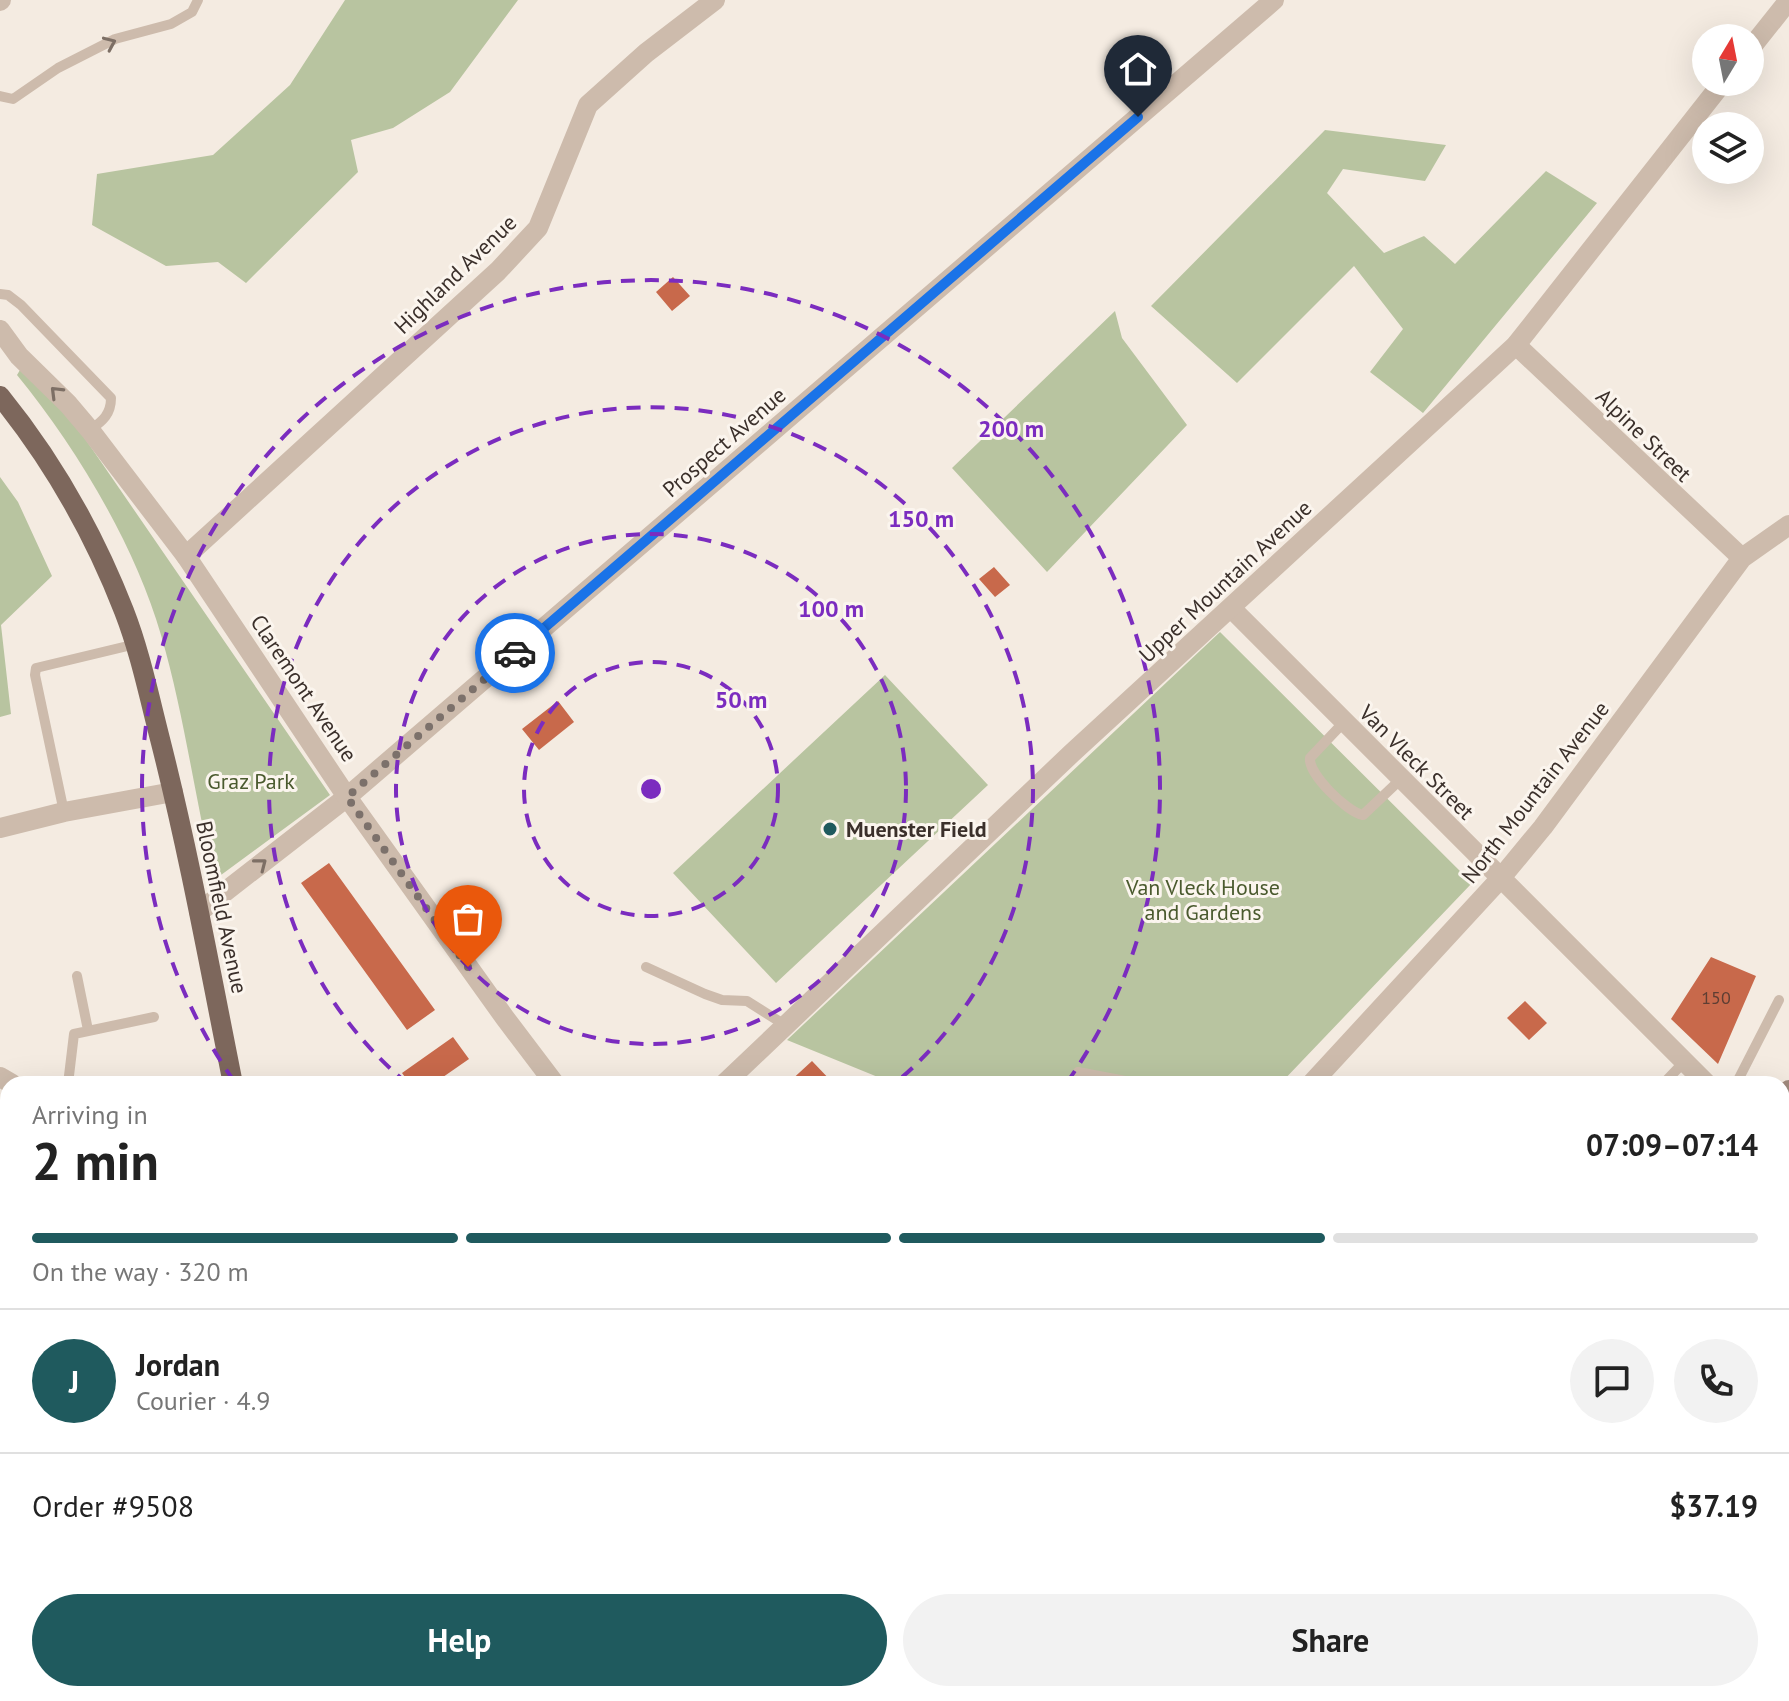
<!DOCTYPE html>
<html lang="en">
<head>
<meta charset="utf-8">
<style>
  body { margin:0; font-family:"PT Sans",sans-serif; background:#f2f2f2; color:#222; height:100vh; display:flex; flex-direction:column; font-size:30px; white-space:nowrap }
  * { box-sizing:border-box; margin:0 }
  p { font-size:26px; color:#767676 }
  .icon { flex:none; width:44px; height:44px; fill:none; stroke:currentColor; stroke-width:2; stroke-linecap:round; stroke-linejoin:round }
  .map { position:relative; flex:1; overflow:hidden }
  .details { position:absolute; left:0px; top:1076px; width:1790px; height:626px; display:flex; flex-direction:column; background:#fff; border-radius:24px 24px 0 0; box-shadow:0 8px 32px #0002 }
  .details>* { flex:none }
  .needle { width:52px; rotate:10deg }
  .controls { position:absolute; left:1692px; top:24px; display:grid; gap:16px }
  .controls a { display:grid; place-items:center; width:72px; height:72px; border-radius:50%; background:#fff; box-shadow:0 8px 32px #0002; font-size:40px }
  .pin { position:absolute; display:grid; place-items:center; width:68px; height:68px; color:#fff; margin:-82px -34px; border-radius:50% 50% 50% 0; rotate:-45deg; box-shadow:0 0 8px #0007 }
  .pin .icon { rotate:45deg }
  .courier { position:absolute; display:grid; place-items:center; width:80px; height:80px; margin:-40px; border:6px solid #1a73e8; border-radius:50%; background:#fff; color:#222; box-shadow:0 2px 10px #0007 }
  .overview em { font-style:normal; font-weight:700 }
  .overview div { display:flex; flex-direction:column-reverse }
  .overview { display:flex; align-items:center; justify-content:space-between; height:136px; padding:0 32px }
  h1 { font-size:52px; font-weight:700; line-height:60px }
  .bar { display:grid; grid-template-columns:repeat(4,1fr); gap:12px 8px; align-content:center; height:96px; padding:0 32px }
  .bar i { height:10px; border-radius:6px; background:#e0e0e0 }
  .bar .selected { background:#1f5a5e }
  .bar p { grid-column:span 4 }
  .line { display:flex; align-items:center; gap:20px; padding:0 32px; border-top:2px solid #e0e0e0 }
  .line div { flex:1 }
  .round { display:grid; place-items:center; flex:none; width:84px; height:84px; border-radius:42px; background:#f2f2f2 }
  .button { display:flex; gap:16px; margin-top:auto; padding:16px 32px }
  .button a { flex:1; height:92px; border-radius:48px; background:#1f5a5e; color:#fff; font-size:32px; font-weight:700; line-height:92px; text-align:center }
  .button a+a { background:#f2f2f2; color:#222 }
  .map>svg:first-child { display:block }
  .green { fill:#b8c4a0 }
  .building { fill:#c8694b }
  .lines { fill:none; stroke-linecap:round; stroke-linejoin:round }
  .service { stroke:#cdbbac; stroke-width:10 }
  .minor { stroke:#cdbbac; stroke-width:20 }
  .tertiary { stroke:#cdbbac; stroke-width:20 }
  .secondary { stroke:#a18a7d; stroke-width:20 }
  .primary { stroke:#7d675c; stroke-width:20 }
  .oneway { stroke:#7d6f65 }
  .done { stroke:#7c716b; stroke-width:8; stroke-dasharray:0 14.4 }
  .route { stroke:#1a73e8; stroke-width:10 }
  .ring { fill:none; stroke:#7b2cbf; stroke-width:4; stroke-dasharray:14 10 }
  .poi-dot { fill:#1f5a5e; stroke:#fbf5ee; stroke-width:3 }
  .labels { text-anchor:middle; stroke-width:6; stroke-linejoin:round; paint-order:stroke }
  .number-label { font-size:18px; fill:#5e3e33 }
  .street-label { font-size:22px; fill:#3b302b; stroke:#fbf5ee }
  .park-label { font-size:22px; fill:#4a5a2e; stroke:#fbf5ee }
  .poi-label { font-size:22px; font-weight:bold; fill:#3b302b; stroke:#fbf5ee; text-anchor:start }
  .centre { fill:#7b2cbf; stroke:#fbf5ee; stroke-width:4 }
  .ring-label { font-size:24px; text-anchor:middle; font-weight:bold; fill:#7b2cbf; stroke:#fbf5ee; stroke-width:6; stroke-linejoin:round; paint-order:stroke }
</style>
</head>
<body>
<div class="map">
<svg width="1789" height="1701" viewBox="0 0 1789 1701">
  <rect width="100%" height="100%" fill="#f4ebe1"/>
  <path class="green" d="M345,0h173l-68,92 -57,36 -42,12 7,32 -112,111 -28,-21 -52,4 -74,-41 5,-51 116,-19 77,-70z
    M1325,130l121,15 -21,36 -82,-12 -16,24 57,60 40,-17 31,28 91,-93 51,32 -174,210 -53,-41 33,-43 -49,-63 -117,117 -86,-77z
    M1115,311l7,27 65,87 -140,147 -95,-104z
    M20,370l44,38 266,387 -109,80 -8,-2c-19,-79 -29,-160 -52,-238 -26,-90 -85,-188 -144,-260z
    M0,477l18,25 34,74 -51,49 10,89 -11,3z
    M1220,632l252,251 -192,201h-385l-108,-44z
    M885,675l103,110 -212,198 -103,-110z
    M22,1694h291l1,7h-281z
    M468,1694h99l8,7h-106z"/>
  <path class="building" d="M673,277l17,19 -18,15 -16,-19z
    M994,567l16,18 -15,12 -16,-18z
    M558,701l16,21 -35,28 -17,-21z
    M329,863l106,147 -28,20 -106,-147z
    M1711,957l45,19 -38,88 -47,-45z
    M1525,1001l22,22 -18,17 -22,-22z
    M453,1037l16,22 -36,25h-23l-8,-11z
    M812,1061l22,23h-47z"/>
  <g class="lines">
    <path class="service" d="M0,96l13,3 45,-31 57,-29 56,-15 21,-12 6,-12
      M0,294l8,1 13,10 90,93c0,16 -8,23 -21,32
      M1344,722l-34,36c-2,16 37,54 53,57l38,-36
      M64,812l-29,-137 1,-7 100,-24
      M646,967l59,27 17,6 25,1 38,24
      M77,976l11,54
      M1078,1072l63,12
      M68,1084l6,-50 80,-17
      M1663,1084l21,-22
      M1736,1084l43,-84
      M0,1129l8,3
      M1782,1167l7,4
      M0,1202l8,-13
      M1782,1287l7,-8
      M8,1499l-3,7 3,14
      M1421,1701l5,-7"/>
    <path class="minor" d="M0,1l1,-1
      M1516,345l226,213
      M186,556l312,-285 40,-43 50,-123 58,-52 69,-53
      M1231,608l476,476
      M0,828l64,-16 109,-20
      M199,912l148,-115 927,-797
      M0,1077l12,7
      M1311,1084l189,-205 43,-52 199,-269 47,-33
      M1782,1368l7,7
      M1782,1525l7,-8
      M0,1588l8,-13
      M1782,1627l7,7
      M696,1694l8,7
      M1376,1694l10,7
      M757,1701l6,-7"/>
    <path class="tertiary" d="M1750,49l39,-49
      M0,330l19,26 49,48 22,26 96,126 161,241 158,221 50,66
      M724,1084l348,-331 444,-408 207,-263
      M1036,1694l6,7"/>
    <path class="secondary" d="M1782,1105l7,-15
      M1349,1701l5,-7"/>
    <path class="primary" d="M0,396c52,64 94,138 124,215 16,41 25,85 36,128 29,114 50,230 73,345
      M351,1694l1,7"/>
  </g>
  <defs><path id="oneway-chevron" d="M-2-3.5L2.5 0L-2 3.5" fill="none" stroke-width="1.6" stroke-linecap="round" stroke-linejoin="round" transform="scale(2)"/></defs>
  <g class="oneway">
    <use href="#oneway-chevron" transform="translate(110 43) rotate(-24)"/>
    <use href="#oneway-chevron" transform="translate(56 392) rotate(-135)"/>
    <use href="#oneway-chevron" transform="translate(261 864) rotate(-38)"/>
  </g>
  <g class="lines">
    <path class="done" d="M468,967l-121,-170 168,-144"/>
    <path class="route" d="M515,653l623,-536"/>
  </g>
  <g class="ring">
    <circle cx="651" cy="789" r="127"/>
    <circle cx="651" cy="789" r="255"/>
    <path d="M408 1084A382 382 0 1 1 894 1084"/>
    <path d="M234 1081A509 509 0 1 1 1068 1081"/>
  </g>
  <circle class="poi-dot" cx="830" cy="829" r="8"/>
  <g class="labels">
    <g class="number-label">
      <text x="1716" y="1004">150</text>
    </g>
    <g class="street-label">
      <text transform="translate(455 274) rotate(-44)" y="8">Highland Avenue</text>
      <text transform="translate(1644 435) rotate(44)" y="8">Alpine Street</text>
      <text transform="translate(724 442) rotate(-41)" y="8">Prospect Avenue</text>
      <text transform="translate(1225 581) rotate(-43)" y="8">Upper Mountain Avenue</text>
      <text transform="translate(304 688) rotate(56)" y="8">Claremont Avenue</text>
      <text transform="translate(1417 762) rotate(45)" y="8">Van Vleck Street</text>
      <text transform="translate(1535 792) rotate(-52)" y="8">North Mountain Avenue</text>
      <text transform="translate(222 907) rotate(78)" y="8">Bloomfield Avenue</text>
    </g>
    <g class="park-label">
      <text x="251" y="789">Graz Park</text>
      <text x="1203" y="895">Van Vleck House<tspan x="1203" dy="25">and Gardens</tspan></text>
    </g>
    <g class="poi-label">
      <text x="846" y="837">Muenster Field</text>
    </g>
  </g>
  <circle cx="651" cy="789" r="12" class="centre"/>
  <g class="ring-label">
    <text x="1011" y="437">200 m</text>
    <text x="921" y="527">150 m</text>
    <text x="831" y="617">100 m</text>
    <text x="741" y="708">50 m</text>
  </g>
</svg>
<div class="controls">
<a><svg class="needle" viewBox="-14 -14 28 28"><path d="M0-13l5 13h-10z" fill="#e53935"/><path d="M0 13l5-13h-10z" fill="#767676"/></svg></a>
<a><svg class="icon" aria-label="layers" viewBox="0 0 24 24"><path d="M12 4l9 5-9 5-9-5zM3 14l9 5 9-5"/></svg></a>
</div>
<div class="pin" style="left:468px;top:967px;background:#ea580c"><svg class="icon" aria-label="bag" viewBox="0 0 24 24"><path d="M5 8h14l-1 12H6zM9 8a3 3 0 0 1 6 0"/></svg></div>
<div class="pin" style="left:1138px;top:117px;background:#1f2937"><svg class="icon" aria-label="home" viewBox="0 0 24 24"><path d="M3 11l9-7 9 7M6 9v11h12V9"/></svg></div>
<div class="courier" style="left:515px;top:653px"><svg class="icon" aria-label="car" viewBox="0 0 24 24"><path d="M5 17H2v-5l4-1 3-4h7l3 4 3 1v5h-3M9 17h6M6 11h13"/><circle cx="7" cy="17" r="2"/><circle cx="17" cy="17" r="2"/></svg></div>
<section class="details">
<div class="overview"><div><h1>2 min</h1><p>Arriving in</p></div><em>07:09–07:14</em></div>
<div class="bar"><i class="selected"></i><i class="selected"></i><i class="selected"></i><i></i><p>On the way · 320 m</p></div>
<div class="line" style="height:144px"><b class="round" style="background:#1f5a5e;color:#fff">J</b><div><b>Jordan</b><p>Courier · 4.9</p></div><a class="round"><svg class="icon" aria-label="chat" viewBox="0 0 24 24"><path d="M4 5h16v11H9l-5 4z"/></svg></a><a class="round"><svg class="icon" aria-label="phone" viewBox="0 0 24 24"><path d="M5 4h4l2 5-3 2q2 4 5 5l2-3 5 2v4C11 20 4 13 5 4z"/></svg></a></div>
<div class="line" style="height:104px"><div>Order #9508</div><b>$37.19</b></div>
<div class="button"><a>Help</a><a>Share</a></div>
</section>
</div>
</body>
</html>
